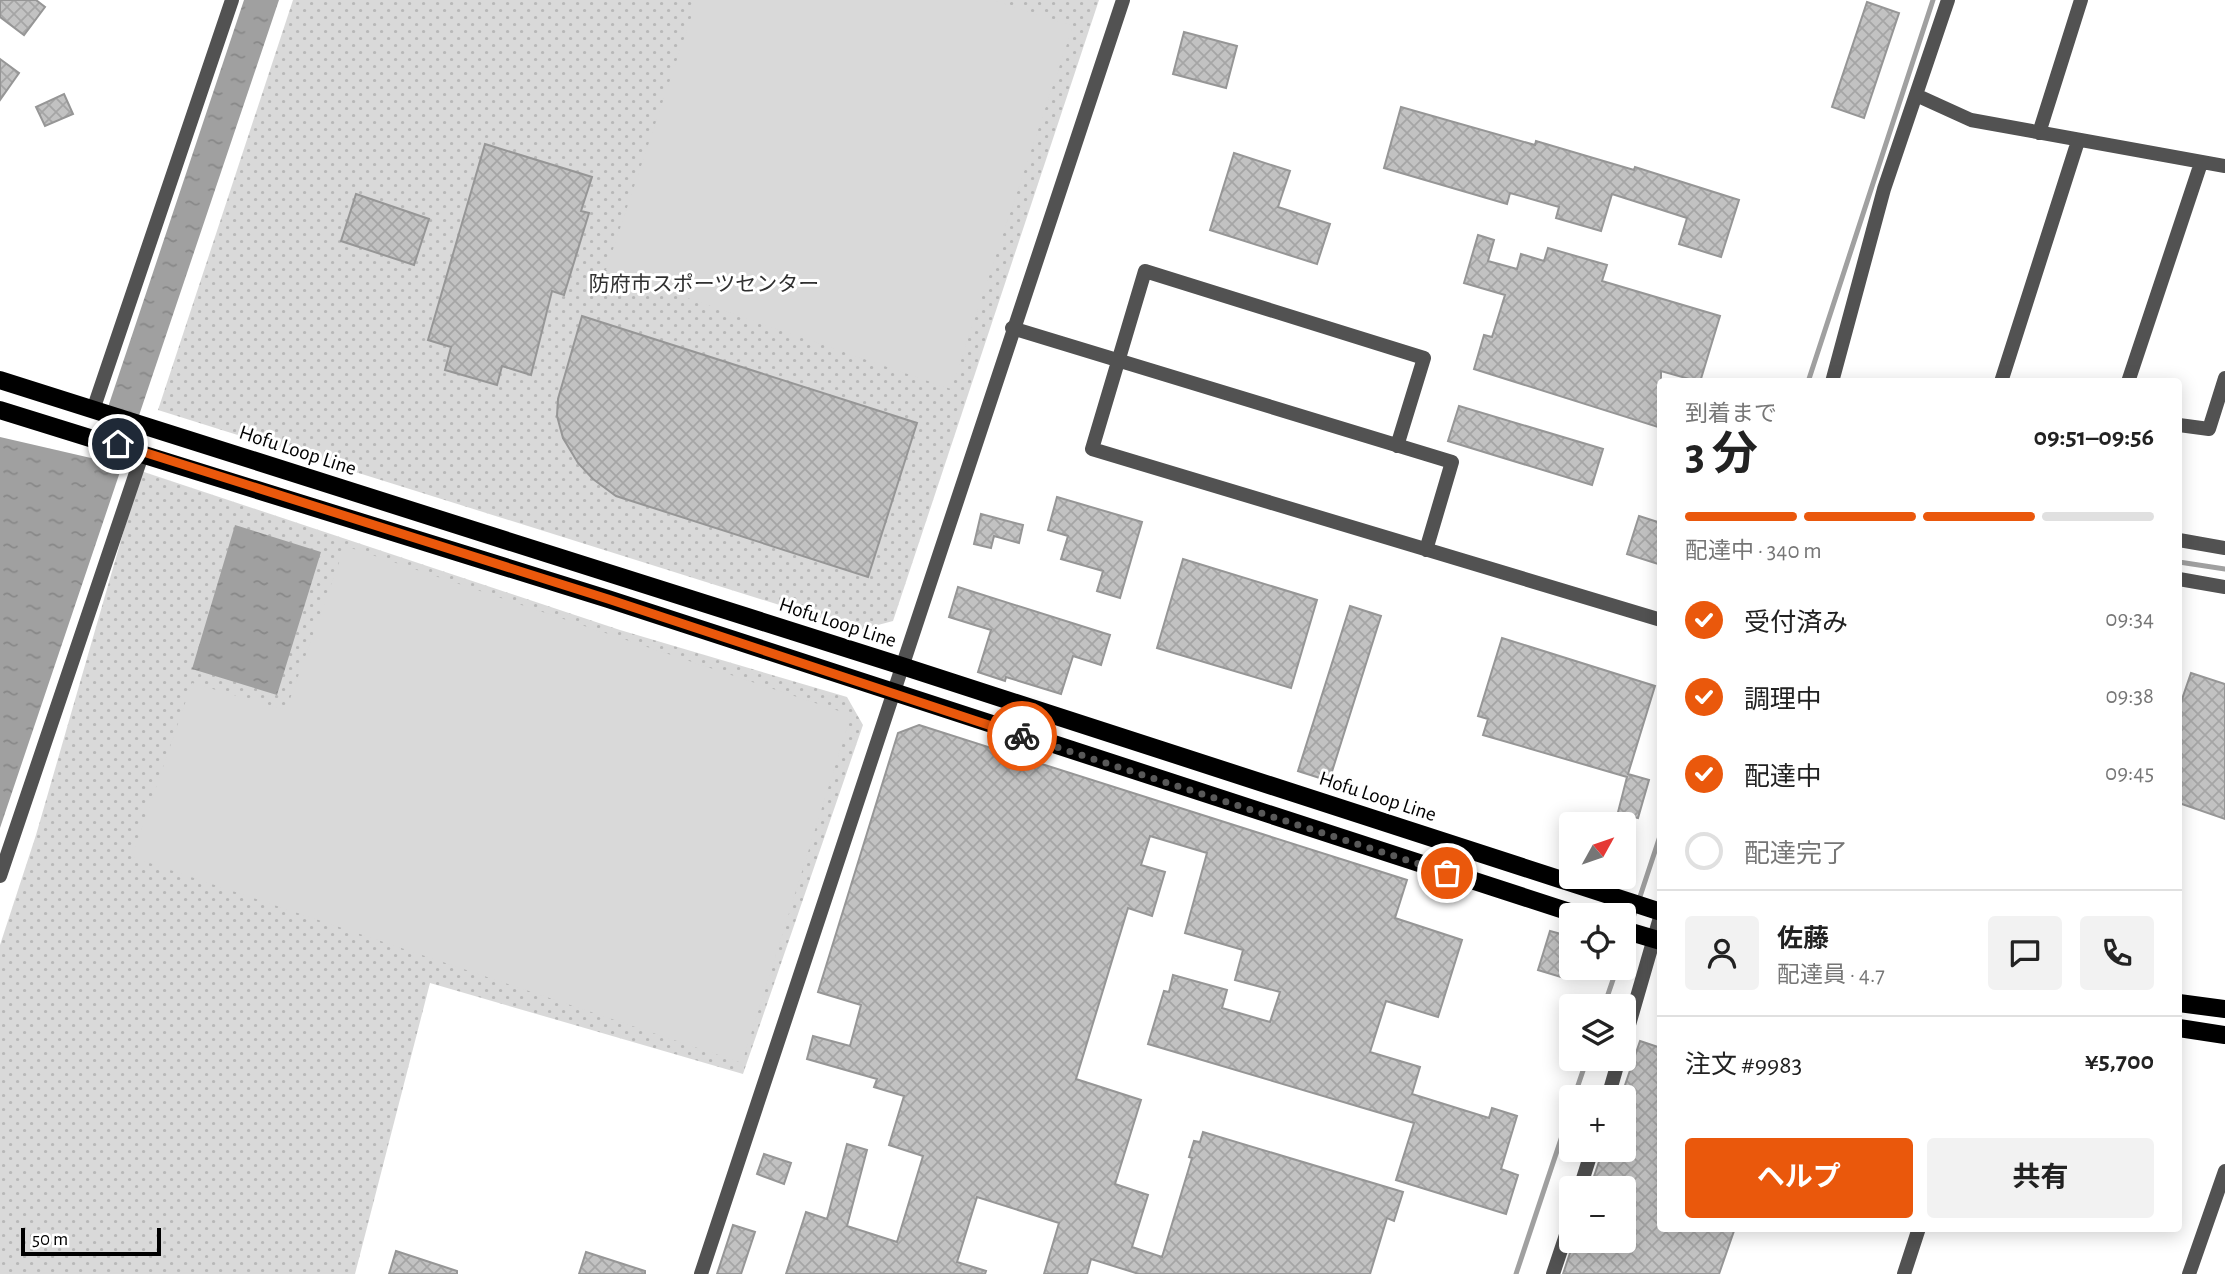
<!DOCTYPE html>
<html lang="ja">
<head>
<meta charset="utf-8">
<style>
  body { margin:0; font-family:"Alegreya Sans","Noto Sans JP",sans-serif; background:#f2f2f2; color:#222; height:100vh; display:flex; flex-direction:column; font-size:26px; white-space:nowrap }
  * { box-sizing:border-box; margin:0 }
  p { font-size:23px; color:#767676 }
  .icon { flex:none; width:38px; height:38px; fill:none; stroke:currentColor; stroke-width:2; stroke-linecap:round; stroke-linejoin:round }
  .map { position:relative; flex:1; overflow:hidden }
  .sheet { position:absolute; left:1657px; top:378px; width:525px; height:854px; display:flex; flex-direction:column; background:#fff; border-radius:7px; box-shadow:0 4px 18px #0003 }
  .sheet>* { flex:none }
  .needle { width:46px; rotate:50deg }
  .controls { position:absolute; left:1559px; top:812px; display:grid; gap:14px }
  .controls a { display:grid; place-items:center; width:77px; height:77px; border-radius:7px; background:#fff; box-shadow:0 4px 18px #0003; font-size:35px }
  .scale { position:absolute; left:21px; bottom:18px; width:140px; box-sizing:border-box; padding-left:7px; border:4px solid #000; border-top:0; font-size:19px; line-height:24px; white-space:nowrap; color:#000; -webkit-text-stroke:5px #fff; paint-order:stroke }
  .pin { position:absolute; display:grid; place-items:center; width:60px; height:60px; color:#fff; margin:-30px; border:4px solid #fff; border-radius:50%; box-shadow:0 2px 7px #0007 }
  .courier { position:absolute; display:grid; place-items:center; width:70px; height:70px; margin:-35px; border:5px solid #ea580c; border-radius:50%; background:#fff; color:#222; box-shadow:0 2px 9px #0007 }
  .overview em { font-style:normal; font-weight:700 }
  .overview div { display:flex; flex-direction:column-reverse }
  .overview { display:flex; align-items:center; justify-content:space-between; height:119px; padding:0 28px }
  h1 { font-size:46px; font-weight:700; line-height:52px }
  .bar { display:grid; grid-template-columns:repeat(4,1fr); gap:10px 7px; align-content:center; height:84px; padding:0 28px }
  .bar i { height:9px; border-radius:5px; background:#e0e0e0 }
  .bar .on { background:#ea580c }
  .bar p { grid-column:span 4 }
  .line { display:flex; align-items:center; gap:18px; padding:0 28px; border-top:2px solid #e0e0e0 }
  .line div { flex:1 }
  .round { display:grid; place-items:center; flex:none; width:74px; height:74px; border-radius:7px; background:#f2f2f2 }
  ol { padding:0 28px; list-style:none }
  li { display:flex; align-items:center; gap:21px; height:77px }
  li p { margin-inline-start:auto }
  li .icon { padding:7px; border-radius:50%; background:#ea580c; color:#fff; stroke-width:4 }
  li:last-child { color:#767676 }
  li i { width:38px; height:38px; border:4px solid #e0e0e0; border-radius:50% }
  .primary-button { display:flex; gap:14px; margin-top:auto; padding:14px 28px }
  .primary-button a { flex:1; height:80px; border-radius:7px; background:#ea580c; color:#fff; font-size:28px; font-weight:700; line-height:80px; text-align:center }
  .primary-button a+a { background:#f2f2f2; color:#222 }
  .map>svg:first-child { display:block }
  .park { fill:url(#park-dots) }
  .pitch { fill:#d9d9d9 }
  .water { fill:url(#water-ripples) }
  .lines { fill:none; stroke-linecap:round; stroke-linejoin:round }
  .stream { stroke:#a0a0a0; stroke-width:5 }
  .building { fill:url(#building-cross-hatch); stroke:#969696; stroke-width:2 }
  .minor { stroke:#525252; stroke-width:14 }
  .tertiary { stroke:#525252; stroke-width:14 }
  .primary { stroke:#000; stroke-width:18 }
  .done { stroke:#595959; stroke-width:7; stroke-dasharray:0 12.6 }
  .route { stroke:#ea580c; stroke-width:9 }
  .labels { text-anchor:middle; stroke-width:6; stroke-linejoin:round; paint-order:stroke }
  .park-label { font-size:21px; fill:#303030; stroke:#fff }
  .street-label { font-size:21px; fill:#000; stroke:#fff }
</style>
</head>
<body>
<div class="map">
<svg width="2225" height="1274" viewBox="0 0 2225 1274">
  <defs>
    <pattern id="park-dots" width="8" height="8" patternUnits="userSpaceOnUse" patternTransform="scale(1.75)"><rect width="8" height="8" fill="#d9d9d9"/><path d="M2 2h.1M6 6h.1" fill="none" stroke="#b8b8b8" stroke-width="1.8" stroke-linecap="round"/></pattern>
    <pattern id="water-ripples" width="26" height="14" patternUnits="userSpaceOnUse" patternTransform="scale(1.75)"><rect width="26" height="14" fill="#a0a0a0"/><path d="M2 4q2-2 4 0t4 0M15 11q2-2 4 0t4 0" fill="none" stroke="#888"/></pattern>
    <pattern id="building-cross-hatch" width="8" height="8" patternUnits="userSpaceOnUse" patternTransform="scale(1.75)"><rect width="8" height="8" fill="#c2c2c2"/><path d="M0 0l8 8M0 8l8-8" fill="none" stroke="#a5a5a5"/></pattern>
  </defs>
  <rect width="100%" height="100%" fill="#fff"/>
  <path class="park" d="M293,0h806l-206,621 -34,9 -701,-220z
    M141,471l479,159 227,67 16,28 -120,349 -313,-91 -75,291h-355v-329l36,-110z"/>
  <path class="pitch" d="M697,0h296l80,26 -122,363 -345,-119z
    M345,546l506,169 -109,348 -610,-206 60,-174 94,27z"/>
  <path class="water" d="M244,0h35l-279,828v-391l91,21z
    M235,525l86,27 -44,143 -85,-26z"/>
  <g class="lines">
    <path class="stream" d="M1808,382l125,-382
      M2179,562l46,7
      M1624,945l37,-112
      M1604,1006l13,-38
      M1574,1097l13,-38
      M1516,1274l56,-168"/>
  </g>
  <path class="building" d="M0,0h36l9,7 -21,28 -24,-18z
    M1867,2l32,11 -35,105 -32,-11z
    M1184,32l53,14 -11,42 -53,-14z
    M0,59l19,14 -19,27z
    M64,94l9,20 -28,12 -9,-19z
    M1401,107l134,38 1,-4 98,29 1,-3 104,33 -18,57 -42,-13 8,-26 -75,-24 -11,37 -45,-13 3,-11 -49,-14 -3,11 -123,-36z
    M485,144l107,33 -11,34 8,2 -25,82 -12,-4 -21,84 -29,-9 -5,19 -52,-15 6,-23 -23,-7z
    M1234,153l56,18 -12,36 52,17 -13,40 -107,-34z
    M356,194l73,25 -15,46 -73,-24z
    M1478,235l16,5 -6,21 29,8 4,-15 23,7 4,-13 59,17 -5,16 118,35 -20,66 -39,-11v57l-187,-59 10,-34 8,2 13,-42 -41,-12z
    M582,316l335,107 -49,154 -252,-81 -23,-17 -15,-16 -15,-25 -6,-22 1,-17z
    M1459,406l144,43 -11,36 -144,-44z
    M1057,497l85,25 -22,76 -23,-7 6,-20 -42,-12 7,-23 -20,-6z
    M981,514l42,11 -4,18 -25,-7 -3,12 -17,-4z
    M1639,516l22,7v42l-34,-11z
    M1183,559l134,41 -26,88 -134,-40z
    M958,587l152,48 -9,30 -28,-9 -12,38 -55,-17 -1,4 -27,-9 13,-42 -42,-13z
    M1350,606l31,10 -52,165 -31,-10z
    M1502,638l153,48 -27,88 21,6 -11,38 -4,-1 -2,7h-17l12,-47 -144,-42 5,-16 -10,-3z
    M2191,673l34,11v135l-46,-16v-95z
    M919,725l488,155 -12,38 67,22 -24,77 -52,-16 -16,51 50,15 -8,27 77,24 3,-10 25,8 -16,53 17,6 -12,39 -110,-34 18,-57 -266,-79 16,-53 5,1 4,-17 54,15 -5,18 48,14 10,-30 -45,-12 8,-30 -58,-17 22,-80 -57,-17 -9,29 24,7 -13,44 -24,-8 -52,171 65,21 -26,84 33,11 -16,52 30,10 30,-99 -3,-1 5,-16 6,1 3,-10 200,60 -9,29 -7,-3 -17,56h-231l-48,-15 -4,15h-43l15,-51 -82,-26 -20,65 29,9 -1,3h-199l20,-62 21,7 20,-75 20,6 -20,76 50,16 26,-86 -34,-11 15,-49 -30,-9 3,-8 -70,-20 6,-23 37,10 11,-41 -43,-13 80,-259z
    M1550,931l22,6 -11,40 -23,-7z
    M1640,1041l21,7v180h74l-16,46h-156l11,-33h50v-53h-34l13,-38h21v-53h-3z
    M764,1154l27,9 -7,21 -27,-10z
    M733,1225l22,7 -14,42h-24z
    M396,1251l61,20v3h-68z
    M586,1252l59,19v3h-66z"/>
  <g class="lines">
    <path class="minor" d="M1916,95l55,25 254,46
      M2039,133l42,-133
      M1012,328l440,134 -26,88
      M1832,382l52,-193 64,-189
      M2001,382l77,-241
      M2128,382l73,-219
      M93,410l139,-410
      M2179,425l30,4 16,-51
      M1397,446l27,-88 -279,-87 -53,178 569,171
      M2179,540l46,8
      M2179,579l46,8
      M0,876l143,-424
      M1624,1042l37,-128
      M1608,1097l11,-38
      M1580,1188l12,-38
      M1553,1274l19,-57
      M1904,1274l15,-46
      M2189,1274l36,-103"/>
    <path class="tertiary" d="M701,1274l422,-1274"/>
    <path class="primary" d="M0,380l902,286 759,246
      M0,410l608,189 971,316
      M1624,930l37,11
      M2179,1003l46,6
      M2179,1028l46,7"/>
  </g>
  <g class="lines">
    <path class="done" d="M1022,736l425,137"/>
    <path class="route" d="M118,444l490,155 414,137"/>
  </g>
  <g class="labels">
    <g class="park-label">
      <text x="704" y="291">防府市スポーツセンター</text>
    </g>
    <g class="street-label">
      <text transform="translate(298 450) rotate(18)" y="7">Hofu Loop Line</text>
      <text transform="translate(838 622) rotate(18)" y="7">Hofu Loop Line</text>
      <text transform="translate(1378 796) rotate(18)" y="7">Hofu Loop Line</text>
    </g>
  </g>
</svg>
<div class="controls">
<a><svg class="needle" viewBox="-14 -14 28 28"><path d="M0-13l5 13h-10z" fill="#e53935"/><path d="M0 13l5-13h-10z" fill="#767676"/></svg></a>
<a><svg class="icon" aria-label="locate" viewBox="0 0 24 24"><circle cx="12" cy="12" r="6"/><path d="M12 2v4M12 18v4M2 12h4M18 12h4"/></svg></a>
<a><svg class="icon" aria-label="layers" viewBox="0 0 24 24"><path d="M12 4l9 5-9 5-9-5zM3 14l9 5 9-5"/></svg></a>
<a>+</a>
<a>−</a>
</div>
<div class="scale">50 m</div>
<div class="pin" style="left:1447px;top:873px;background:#ea580c"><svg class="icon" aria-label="bag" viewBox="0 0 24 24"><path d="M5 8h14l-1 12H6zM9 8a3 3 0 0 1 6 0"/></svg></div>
<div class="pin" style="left:118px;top:444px;background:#1f2937"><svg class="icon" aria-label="home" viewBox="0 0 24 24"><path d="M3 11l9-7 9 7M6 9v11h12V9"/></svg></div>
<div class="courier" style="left:1022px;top:736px"><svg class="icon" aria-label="bike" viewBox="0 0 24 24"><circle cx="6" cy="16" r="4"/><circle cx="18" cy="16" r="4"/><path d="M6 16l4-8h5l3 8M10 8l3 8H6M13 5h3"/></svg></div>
<section class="sheet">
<div class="overview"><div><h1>3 分</h1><p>到着まで</p></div><em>09:51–09:56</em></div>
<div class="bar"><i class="on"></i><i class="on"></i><i class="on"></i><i></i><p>配達中 · 340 m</p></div>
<ol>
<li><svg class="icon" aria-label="check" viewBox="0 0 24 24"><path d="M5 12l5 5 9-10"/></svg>受付済み<p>09:34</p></li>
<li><svg class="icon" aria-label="check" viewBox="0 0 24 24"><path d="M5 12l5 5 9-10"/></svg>調理中<p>09:38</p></li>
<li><svg class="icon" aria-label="check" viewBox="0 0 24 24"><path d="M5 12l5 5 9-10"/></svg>配達中<p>09:45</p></li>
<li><i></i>配達完了</li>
</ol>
<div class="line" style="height:126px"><a class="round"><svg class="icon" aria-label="person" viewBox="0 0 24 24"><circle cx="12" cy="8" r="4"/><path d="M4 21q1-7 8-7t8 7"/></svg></a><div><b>佐藤</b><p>配達員 · 4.7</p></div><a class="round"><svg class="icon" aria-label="chat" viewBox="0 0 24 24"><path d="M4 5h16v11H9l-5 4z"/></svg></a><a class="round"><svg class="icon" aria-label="phone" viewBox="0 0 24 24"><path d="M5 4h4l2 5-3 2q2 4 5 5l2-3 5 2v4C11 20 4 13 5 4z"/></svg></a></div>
<div class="line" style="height:91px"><div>注文 #9983</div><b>¥5,700</b></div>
<div class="primary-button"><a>ヘルプ</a><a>共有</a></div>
</section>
</div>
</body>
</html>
